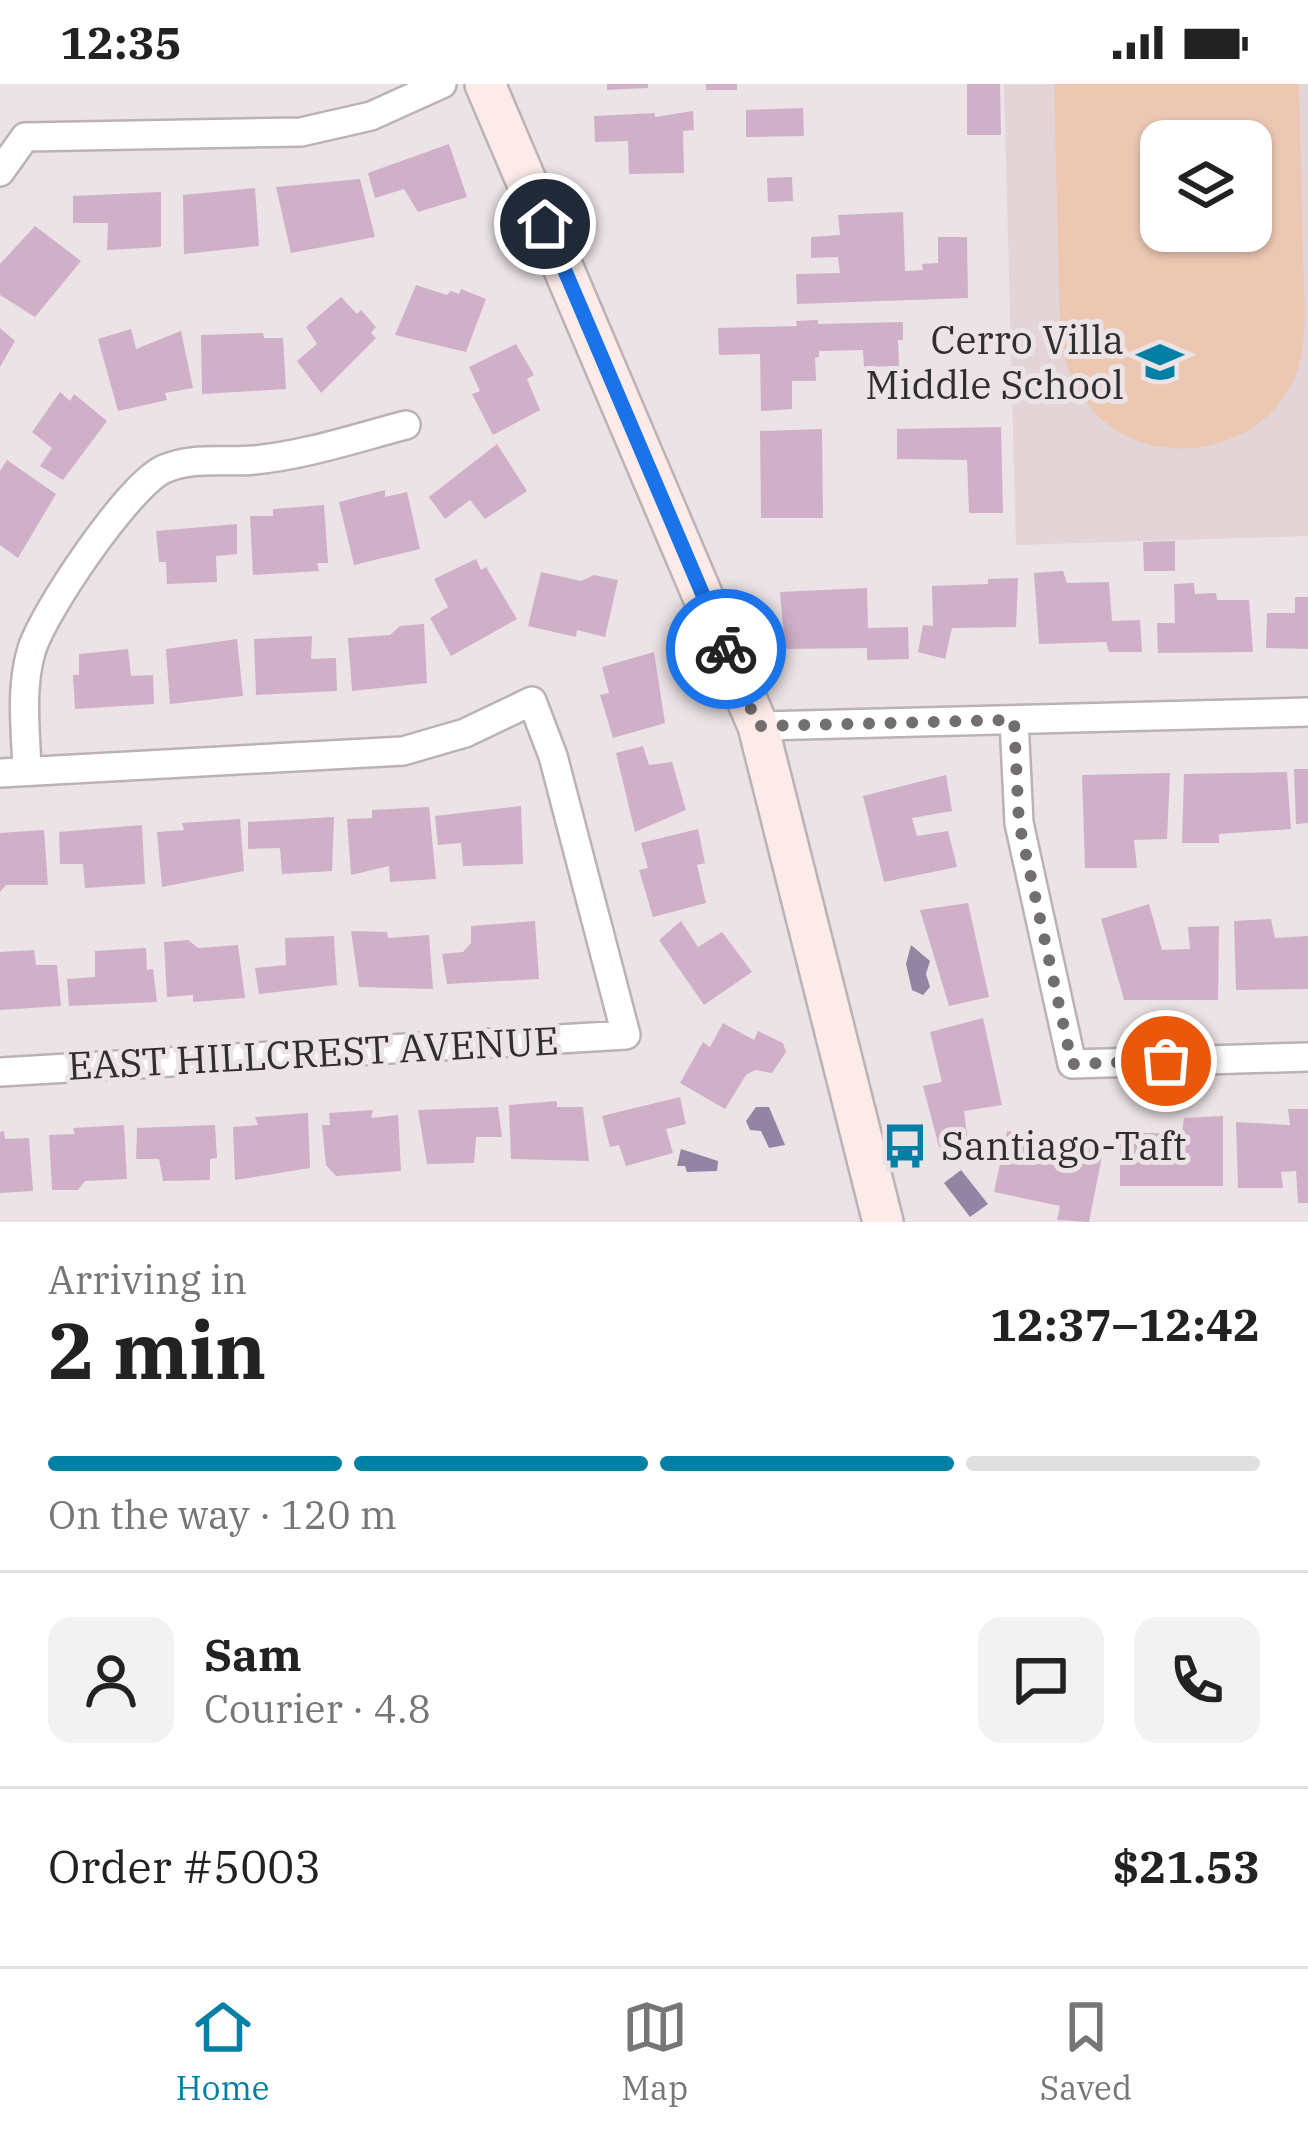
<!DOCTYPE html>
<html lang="en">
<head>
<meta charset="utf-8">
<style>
  body { margin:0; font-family:"IBM Plex Serif",serif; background:#f2f2f2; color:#222; height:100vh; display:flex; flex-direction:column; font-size:45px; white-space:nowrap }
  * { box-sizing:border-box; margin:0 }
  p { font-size:39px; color:#767676 }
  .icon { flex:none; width:66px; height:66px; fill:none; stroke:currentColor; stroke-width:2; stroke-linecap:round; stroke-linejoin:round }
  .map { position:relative; height:1138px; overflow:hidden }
  .drawer { display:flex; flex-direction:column; background:#fff; flex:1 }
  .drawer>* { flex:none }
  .fabs { position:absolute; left:1140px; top:36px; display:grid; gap:24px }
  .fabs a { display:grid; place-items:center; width:132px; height:132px; border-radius:24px; background:#fff; box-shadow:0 3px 9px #0004; font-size:60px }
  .pin { position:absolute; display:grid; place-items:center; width:102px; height:102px; color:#fff; margin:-51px; border:6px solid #fff; border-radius:50%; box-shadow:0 3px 12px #0007 }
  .courier { position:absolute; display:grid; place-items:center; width:120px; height:120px; margin:-60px; border:9px solid #1a73e8; border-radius:50%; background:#fff; color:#222; box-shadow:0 3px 15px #0007 }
  .head em { font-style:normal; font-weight:800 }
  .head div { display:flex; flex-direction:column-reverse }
  .head { display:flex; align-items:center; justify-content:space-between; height:204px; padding:0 48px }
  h1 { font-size:78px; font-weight:800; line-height:90px }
  .bar { display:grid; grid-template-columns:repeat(4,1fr); gap:18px 12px; align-content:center; height:144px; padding:0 48px }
  .bar i { height:15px; border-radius:9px; background:#e0e0e0 }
  .bar .active { background:#027fa5 }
  .bar p { grid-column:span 4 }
  .line { display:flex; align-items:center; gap:30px; padding:0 48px; border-top:3px solid #e0e0e0 }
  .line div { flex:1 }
  .round { display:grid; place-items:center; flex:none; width:126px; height:126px; border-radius:24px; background:#f2f2f2 }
  .status { display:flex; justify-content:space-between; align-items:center; height:84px; padding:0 60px; background:#fff; direction:ltr }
  .status svg { height:33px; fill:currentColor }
  .menu { display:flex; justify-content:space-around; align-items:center; height:168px; border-top:3px solid #e0e0e0; background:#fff; font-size:33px; color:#767676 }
  .menu a { display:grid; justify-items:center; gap:6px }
  .menu .active { color:#027fa5 }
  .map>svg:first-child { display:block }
  .built { fill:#e3d4d8; fill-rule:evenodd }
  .green { fill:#ecc8b3; fill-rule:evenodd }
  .water { fill:#9384a3 }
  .building { fill:#d0b0c9 }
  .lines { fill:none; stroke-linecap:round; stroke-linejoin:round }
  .minor-casing { stroke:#bab2b4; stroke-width:32 }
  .secondary-casing { stroke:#bab2b4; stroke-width:44 }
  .minor { stroke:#fff; stroke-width:27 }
  .secondary { stroke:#fdebe9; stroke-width:39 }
  .done { stroke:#726d6f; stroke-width:12; stroke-dasharray:0 21.6 }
  .route { stroke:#1a73e8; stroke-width:15 }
  .labels { text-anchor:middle; stroke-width:10; stroke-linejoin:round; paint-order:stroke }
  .poi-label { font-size:39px; fill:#312e2f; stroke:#ebe3e5; text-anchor:end }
  .street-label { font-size:39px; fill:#312e2f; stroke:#ebe3e5 }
</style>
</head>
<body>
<div class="status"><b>12:35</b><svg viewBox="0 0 49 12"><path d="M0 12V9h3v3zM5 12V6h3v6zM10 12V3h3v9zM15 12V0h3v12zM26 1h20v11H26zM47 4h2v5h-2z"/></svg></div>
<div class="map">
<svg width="1308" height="1138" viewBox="0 0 1308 1138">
  <rect width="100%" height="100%" fill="#ebe3e5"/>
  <path class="built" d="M1004,0h304v452l-292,9zM1161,57h90v90h-90z"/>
  <path class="green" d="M1054,0h245c1,58 3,117 4,175 1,36 5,75 -5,110 -30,87 -153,108 -210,36 -19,-23 -25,-48 -28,-77zM1251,57v90h-90v-90z"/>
  <path class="water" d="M911,861l19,16 -4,13 4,13 -7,8 -11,-5 -6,-26z
    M756,1023h13l16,38 -16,3 -8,-17 -11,-1 -4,-9z
    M681,1065l37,12 -1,10 -30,1 -2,-6h-8z
    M961,1086l27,34 -18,13 -26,-34z"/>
  <path class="building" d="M607,0h41v4l-41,2z
    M706,0h31v6h-31z
    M967,0h33l1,51h-34z
    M803,24l1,28 -58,1v-27z
    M693,27l1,19 -11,1 1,42 -55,1 -1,-33 -33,1 -1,-26 61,-3v4z
    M449,60l18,53 -49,15 -14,-23 -29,9 -7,-25z
    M792,93l1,24 -25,1 -1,-24z
    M360,95l15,58 -84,16 -15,-66z
    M255,104l4,58 -75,8 -1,-59z
    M161,108v55l-54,3 1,-27h-35v-27z
    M903,128l2,59 18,-1 -1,-6 16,-1v-26h29l1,61 -171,6 -1,-30 44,-1 -2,-16 -27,1v-21l29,-2 -2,-20z
    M35,142l46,35 -46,56 -35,-22v-31z
    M416,201l31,10 4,-4 8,3 2,-5 25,10 -20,53 -71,-17z
    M341,213l16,17 4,-4 15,17 -5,6 5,5 -55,55 -24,-32 20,-17 -11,-17z
    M818,236v4l85,-2v18h-5l1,26 -35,1 -1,-17 -44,1v6l-4,1 1,23h-24v28l-31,2 -1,-57 -41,1 -1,-27 79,-2 -1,-5z
    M0,244l15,13 -15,26z
    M131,245l5,20 45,-18 12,57 -28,5 2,7 -49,11 -20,-72z
    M263,249l1,5h19l3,51 -84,5 -1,-59z
    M516,260l18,31 -7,4 13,31 -47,25 -21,-41 8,-3 -11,-24z
    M60,308l10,9 4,-7 33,27 -44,59 -23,-14 12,-18 -20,-16z
    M1001,343l2,86h-34l-2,-53 -70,-1v-30z
    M822,345l1,89h-62l-1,-87z
    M497,360l30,47 -42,28 -15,-19 -25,19 -16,-22z
    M7,376l49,34 -38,64 -18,-13v-74z
    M385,406v7l22,-5 13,57 -66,16 -15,-63z
    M324,421l4,58h-11l2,8 -66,4 -3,-59h23v-7z
    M237,440v30l-21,2 1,26 -50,2 -1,-22h-7l-3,-31z
    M1175,457v30h-31l-1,-29z
    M476,475l5,11 5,-3 31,52 -66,37 -21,-38 18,-11 -14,-28z
    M1063,487l4,12 42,-1 3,39 28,-1 2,32h-33l-3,-10 -67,2 -5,-71z
    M541,488l40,9 13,-6 24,5 -13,57 -28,-7 -1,7 -48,-11z
    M1018,494l-2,49 -64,1 -7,31 -27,-7 5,-27 10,1 -1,-40 56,-2v-5z
    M1194,499l1,11 21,-1 1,7h32l4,52 -95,1 -1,-30h18l-1,-39z
    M867,504l1,40 40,-1 1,32 -42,1v-12l-82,1 -5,-57z
    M1295,513h13v52l-42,-1 1,-35h28z
    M424,540l3,59 -75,8 -4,-53 42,-3 10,-9z
    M312,552l-1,23 25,-1 1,33 -81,4 -2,-56z
    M237,555l6,57 -73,8 -4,-55z
    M128,565l3,27 22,-1 1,29 -79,5 -2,-34h6v-21z
    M654,568l11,71 -52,15 -13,-43 9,-2 -7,-26z
    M643,662l6,19 23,-3 14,48 -51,22 -19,-79z
    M1294,685h14v54l-12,1z
    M1287,688l4,57 -72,5v9h-37l2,-69z
    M1170,689l-3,66 -33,1 3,28h-52l-3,-93z
    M946,691l6,36 -40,7 5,18 31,-5 9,36 -73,15 -21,-86z
    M521,722l2,58 -60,2 -2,-23 -23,2 -3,-29z
    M429,723l7,72 -46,3 -1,-16 -38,9 -4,-56 25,-1v-8z
    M334,733l-2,54 -50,3 -2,-26 -32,1v-27z
    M240,735l4,52 -82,16 -5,-55 27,-2 -2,-7z
    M142,741l3,59 -60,4 -2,-24h-23l-1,-32z
    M698,745l7,34 -8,2 9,38 -53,14 -14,-47 9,-2 -7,-25z
    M44,746l4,55h-42l-6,7v-59z
    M968,819l21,94 -40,9 -29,-96z
    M1149,820l13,46 28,-1 -2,-22 31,-1 -1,74h-94l-23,-81z
    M1271,835l4,19 33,-2v53l-72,1 -2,-69z
    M535,837l4,58 -92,5 -5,-30 21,-2 8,-9v-17z
    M681,837l17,26 24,-15 30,40 -48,33 -45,-65z
    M351,847l36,1 1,6 41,-3 4,54 -74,-2z
    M334,852l3,49 -78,9 -4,-26 31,-3 -1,-27z
    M188,856l10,8 40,-3 7,53 -52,4v-7l-26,2 -3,-55z
    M146,864l1,22 6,-1 4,33 -88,4 -2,-27 28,-2v-26z
    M34,866l2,15h21l4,41 -61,4v-58z
    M983,934l19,87 -38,6 4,31 -29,5 -16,-61 19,-4 -12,-50z
    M723,939l31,17 4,-9 25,12 3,9 -14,21 -17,-3 -9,5 -21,34 -45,-26 23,-41 7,5z
    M680,1013l6,27 -20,5 7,24 -47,13 -7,-21 -9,2 -8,-31z
    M557,1017v6h26l6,54 -78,-2 -2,-54z
    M498,1023l4,30h-26l-2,26 -47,1 -9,-54z
    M1288,1025h20v94h-10l-2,-32 -15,1 2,16h-45l-2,-66 54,3z
    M373,1026l-2,8 27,-3 3,56 -65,5 -10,-11 -4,-40h8l-1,-12z
    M308,1029l2,55 -75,12 -2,-53 25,-2 -3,-8z
    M1223,1032v70h-103v-42l23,-1v-10h39l2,-15z
    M124,1041l3,54 -42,2 -7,9h-26l-3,-55 26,-1 -2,-6z
    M215,1041l2,33 -7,1v21l-47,1 -4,-22h-23l1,-31z
    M4,1047l1,8 24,-1 4,53 -33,2v-61z
    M1007,1047l96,20 -14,71 -32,-2 3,-14 -66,-14z"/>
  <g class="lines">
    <g class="minor-casing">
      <path id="minor" d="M0,88l25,-35 276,-5 70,-16 71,-32
        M1014,636l5,103 53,241 236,-7
        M758,642l550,-14
        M27,687c-1,-38 -7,-81 4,-119 11,-39 97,-166 133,-183 30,-13 59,-6 90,-9 52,-5 102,-22 152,-35
        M0,689l403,-22 62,-18 67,-32 21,55 73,279 -626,37"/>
    </g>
    <g class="secondary-casing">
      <path id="secondary" d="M485,0l273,642 125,496"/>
    </g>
    <use href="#minor" class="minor"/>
    <use href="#secondary" class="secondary"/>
  </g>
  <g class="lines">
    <path class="done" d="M726,565l32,77 256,-6 5,103 53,241 94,-3"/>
    <path class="route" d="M545,140l181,425"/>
  </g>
  <defs>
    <g id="school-bare" transform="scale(3.6)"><path d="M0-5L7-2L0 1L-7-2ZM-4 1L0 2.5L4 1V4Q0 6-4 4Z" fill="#027fa5" stroke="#ebe3e5" stroke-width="2.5" paint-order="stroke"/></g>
    <g id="bus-bare" transform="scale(3.6)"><path d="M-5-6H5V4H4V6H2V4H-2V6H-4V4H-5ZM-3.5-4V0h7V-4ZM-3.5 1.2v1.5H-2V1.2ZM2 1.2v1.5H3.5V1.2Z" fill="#027fa5" stroke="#ebe3e5" stroke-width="2.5" paint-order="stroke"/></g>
  </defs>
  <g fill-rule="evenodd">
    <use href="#school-bare" x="1160" y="278"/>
    <use href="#bus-bare" x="905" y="1062"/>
  </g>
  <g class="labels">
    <g class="poi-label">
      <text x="1124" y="270">Cerro Villa<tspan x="1124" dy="45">Middle School</tspan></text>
      <text x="941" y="1076" text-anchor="start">Santiago-Taft</text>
    </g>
    <g class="street-label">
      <text transform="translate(313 969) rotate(-3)" y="14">EAST HILLCREST AVENUE</text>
    </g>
  </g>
</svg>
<div class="fabs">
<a><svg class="icon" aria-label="layers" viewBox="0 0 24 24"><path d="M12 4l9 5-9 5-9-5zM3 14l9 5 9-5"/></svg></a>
</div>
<div class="pin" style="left:1166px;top:977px;background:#ea580c"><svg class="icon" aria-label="bag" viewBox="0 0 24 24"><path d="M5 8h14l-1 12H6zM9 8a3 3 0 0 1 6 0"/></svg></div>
<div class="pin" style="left:545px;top:140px;background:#1f2937"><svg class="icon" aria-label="home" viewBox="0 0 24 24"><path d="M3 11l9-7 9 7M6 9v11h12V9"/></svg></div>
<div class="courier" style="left:726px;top:565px"><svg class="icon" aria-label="bike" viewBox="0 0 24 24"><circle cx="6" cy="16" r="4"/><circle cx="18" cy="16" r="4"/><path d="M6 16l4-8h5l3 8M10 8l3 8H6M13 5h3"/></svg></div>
</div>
<section class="drawer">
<div class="head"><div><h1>2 min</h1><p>Arriving in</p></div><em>12:37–12:42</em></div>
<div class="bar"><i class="active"></i><i class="active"></i><i class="active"></i><i></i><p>On the way · 120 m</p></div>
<div class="line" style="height:216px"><a class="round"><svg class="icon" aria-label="person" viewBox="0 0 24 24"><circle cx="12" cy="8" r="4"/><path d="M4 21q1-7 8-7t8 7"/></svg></a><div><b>Sam</b><p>Courier · 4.8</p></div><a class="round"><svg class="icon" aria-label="chat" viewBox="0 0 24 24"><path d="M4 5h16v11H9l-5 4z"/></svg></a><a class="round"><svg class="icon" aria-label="phone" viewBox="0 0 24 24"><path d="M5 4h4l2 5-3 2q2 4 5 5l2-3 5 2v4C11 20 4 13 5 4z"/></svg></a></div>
<div class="line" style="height:156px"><div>Order #5003</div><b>$21.53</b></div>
</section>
<nav class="menu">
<a class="active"><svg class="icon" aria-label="home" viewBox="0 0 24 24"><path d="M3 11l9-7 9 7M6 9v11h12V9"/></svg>Home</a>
<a><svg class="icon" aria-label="map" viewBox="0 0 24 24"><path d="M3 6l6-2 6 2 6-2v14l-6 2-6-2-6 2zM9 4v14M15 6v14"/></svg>Map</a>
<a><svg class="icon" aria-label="saved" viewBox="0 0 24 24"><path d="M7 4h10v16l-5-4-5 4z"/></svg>Saved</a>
</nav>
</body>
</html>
